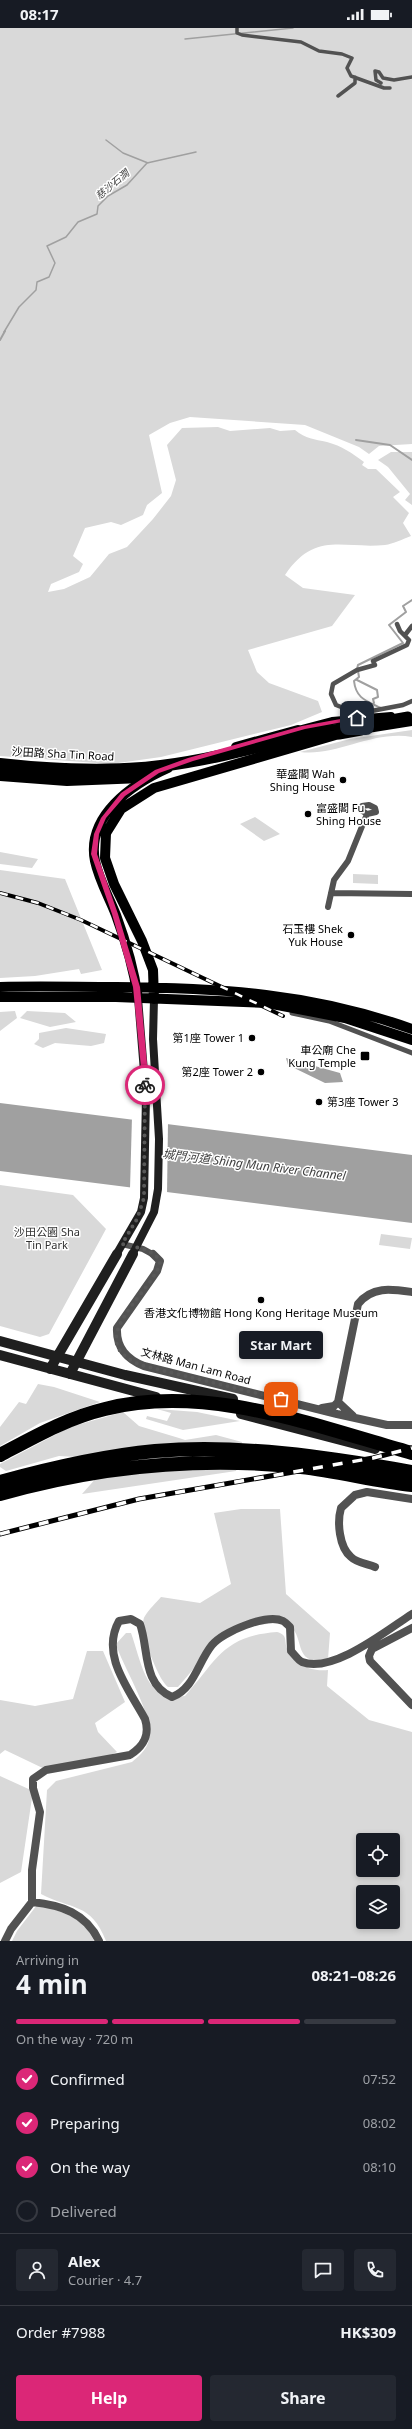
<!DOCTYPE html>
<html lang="en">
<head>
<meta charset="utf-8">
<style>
  body { margin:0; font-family:"Noto Sans","Noto Sans TC",sans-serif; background:#242831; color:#f1f3f6; height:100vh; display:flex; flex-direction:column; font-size:15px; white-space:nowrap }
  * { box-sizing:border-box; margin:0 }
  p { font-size:13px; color:#9ea1a6 }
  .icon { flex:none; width:22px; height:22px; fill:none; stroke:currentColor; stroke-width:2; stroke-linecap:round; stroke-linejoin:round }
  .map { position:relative; height:1913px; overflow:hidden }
  .side { display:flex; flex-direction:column; background:#171b24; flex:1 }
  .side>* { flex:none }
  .fabs { position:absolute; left:356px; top:1805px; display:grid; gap:8px }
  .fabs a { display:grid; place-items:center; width:44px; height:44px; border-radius:4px; background:#171b24; box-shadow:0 2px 6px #0003; font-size:20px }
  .pin { position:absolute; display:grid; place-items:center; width:34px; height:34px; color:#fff; margin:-17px; border-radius:8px; box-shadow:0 2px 6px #0006 }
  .courier { position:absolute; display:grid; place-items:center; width:40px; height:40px; margin:-20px; border:3px solid #db2777; border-radius:50%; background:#fff; color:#222; box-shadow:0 1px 5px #0007 }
  .bubble { position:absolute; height:28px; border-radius:4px; background:#171b24; box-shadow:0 2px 6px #0003; font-size:13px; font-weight:700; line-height:28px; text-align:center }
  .overview em { font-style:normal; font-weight:700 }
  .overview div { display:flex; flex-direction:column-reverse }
  .overview { display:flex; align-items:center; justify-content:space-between; height:68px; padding:0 16px }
  h1 { font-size:26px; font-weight:700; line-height:30px }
  .bar { display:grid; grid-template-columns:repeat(4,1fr); gap:6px 4px; align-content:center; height:48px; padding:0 16px }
  .bar i { height:5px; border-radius:3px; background:#363941 }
  .bar .on { background:#db2777 }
  .bar p { grid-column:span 4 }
  .line { display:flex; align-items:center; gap:10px; padding:0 16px; border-top:1px solid #363941 }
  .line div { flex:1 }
  .round { display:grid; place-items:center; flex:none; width:42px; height:42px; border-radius:4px; background:#242831 }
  ol { padding:0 16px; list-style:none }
  li { display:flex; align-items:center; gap:12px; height:44px }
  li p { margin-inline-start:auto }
  li .icon { padding:4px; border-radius:50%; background:#db2777; color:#fff; stroke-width:4 }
  li:last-child { color:#9ea1a6 }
  li i { width:22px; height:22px; border:2px solid #363941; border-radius:50% }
  .action { display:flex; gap:8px; margin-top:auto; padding:8px 16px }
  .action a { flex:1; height:46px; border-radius:4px; background:#db2777; color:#fff; font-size:16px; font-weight:700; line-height:46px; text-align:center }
  .action a+a { background:#242831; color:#f1f3f6 }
  .status { display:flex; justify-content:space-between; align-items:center; height:28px; padding:0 20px; background:#171b24; direction:ltr }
  .status svg { height:11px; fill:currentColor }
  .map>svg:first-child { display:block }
  .green { fill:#d9d9d9; fill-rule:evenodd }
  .water { fill:#a0a0a0 }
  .pier { fill:#fff }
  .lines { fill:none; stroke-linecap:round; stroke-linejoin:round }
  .stream-far1 { stroke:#a0a0a0; stroke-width:1.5 }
  .stream { stroke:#a0a0a0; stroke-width:2 }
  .pedestrian { stroke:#525252; stroke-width:5 }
  .minor-far3 { stroke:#525252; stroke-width:3.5 }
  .minor-far2 { stroke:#525252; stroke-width:4.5 }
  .minor-far1 { stroke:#525252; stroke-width:6 }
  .minor { stroke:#525252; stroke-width:8 }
  .secondary-far1 { stroke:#1f1f1f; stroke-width:8 }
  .secondary { stroke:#1f1f1f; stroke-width:10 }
  .primary-far1 { stroke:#000; stroke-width:8 }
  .primary { stroke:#000; stroke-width:10 }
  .trunk-far2 { stroke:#000; stroke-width:8 }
  .trunk-far1 { stroke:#000; stroke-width:11 }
  .trunk { stroke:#000; stroke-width:14 }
  .motorway-far1 { stroke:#000; stroke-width:9 }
  .motorway { stroke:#000; stroke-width:12 }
  .rail-far1-casing { stroke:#000; stroke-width:4 }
  .rail-casing { stroke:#000; stroke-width:5 }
  .rail-far1 { stroke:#fff; stroke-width:2.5; stroke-dasharray:8; stroke-linecap:butt }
  .rail { stroke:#fff; stroke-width:3.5; stroke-dasharray:10; stroke-linecap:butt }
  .route { fill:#db2777 }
  .done { stroke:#595959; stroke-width:4; stroke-dasharray:0 7.2 }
  .poi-dot { fill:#000; stroke:#fff; stroke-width:1.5 }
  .labels { text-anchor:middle; stroke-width:3; stroke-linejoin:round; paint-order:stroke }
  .far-water-label { font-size:10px; font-style:italic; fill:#414141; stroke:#fff }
  .street-label { font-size:11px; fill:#000; stroke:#fff }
  .poi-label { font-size:11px; fill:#000; stroke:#fff; text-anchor:end }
  .park-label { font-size:11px; fill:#303030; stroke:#fff }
  .water-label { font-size:12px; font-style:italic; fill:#414141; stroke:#fff }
</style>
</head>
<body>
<div class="status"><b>08:17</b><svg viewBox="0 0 49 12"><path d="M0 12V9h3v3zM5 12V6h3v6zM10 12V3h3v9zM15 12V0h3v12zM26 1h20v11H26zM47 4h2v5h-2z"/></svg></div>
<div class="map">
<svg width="412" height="1913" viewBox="0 0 412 1913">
  <rect width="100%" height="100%" fill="#fff"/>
  <path class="green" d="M0,0h412v416l-33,2 -10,8 -10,-7 -54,-22 -115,-8 -20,6 -21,12 13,58 -15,12 -4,10 -22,10 -10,-3 -26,6 -12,28 10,8 -4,8 -28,12 -3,8 16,-3 26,-12 19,-23 18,-7 26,-28 18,-23 5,-16 -9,-35 15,-17 36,-1 12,4 40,-3 10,3 15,-1c11,9 19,9 32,12 15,4 25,11 37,20l-2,3 6,4h8l24,23 -7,5 16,16 -6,10 8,13c-8,3 -18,8 -26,9 -44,4 -70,-14 -100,30l18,13 52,7 -23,31 -84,24 9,22 12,11 49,18 4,11 -31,13 -130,32 -50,7 -111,-8z
    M391,424h21v53l-7,-5 5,-6 -22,-27 -10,-7z
    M412,702v7c-39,-7 -77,20 -112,15l50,-13z
    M255,789l25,17 -16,7 -24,-17z
    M0,824l38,7 -6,9 -32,-4z
    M0,842l65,9 37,91 -21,4 -2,-5 -44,7 -35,2z
    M353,846l25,1v9l-25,-1z
    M15,983l2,7 -17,13v-19z
    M27,983l38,2 11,9 -26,5 -30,-9z
    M66,1000l40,6 -2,9 -13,3 -36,-3 -12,5 -9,-4 5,-5v-6z
    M0,1157l73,10 33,34 -57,105 -9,3 -40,-11z
    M381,1206l31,4 -2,11 -31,-4z
    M38,1356l16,3 46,15 -60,21 -40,23v-19l19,-25 7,2z
    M157,1381l40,3 43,9 -57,9 -37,-11 1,-3 20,5 4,-8z
    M123,1384l16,14 40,12 6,2 31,-5 26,7 -6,29 -154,23 31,-35 -54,-3 -53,15 -6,-4v-3l70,-37z
    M241,1481h39l6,85 44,39 -2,26c-35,8 -23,-20 -37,-32 -6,-5 -17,-4 -24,-3 -48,4 -60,31 -89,63h-10c-10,-7 -31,-61 -23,-71 4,-7 11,-13 16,-19l39,6 31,-19 -17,-71z
    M277,1604c11,3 7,8 10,17 5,16 26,23 41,21l-1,16 42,34 43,12v209h-306c-15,-39 -35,-31 -65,-47l6,-104 9,-9 76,-19c6,-5 13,-11 16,-19 9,-24 -25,-75 -32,-99l10,-11h5c11,30 14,70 54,63 32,-36 38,-60 92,-64zM363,1812h30v30h-30zM363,1864h30v30h-30z
    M87,1623h16l22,51 -30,21 3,9 19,20 -18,8 -48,12 -46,-22 -5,4v-54l35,6 38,-7z
    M0,1748l33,15 -12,81 -21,11z
    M37,1877c24,6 47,12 57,36h-82l5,-10z"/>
  <path class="water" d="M286,1030l54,15 3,9 -18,1 -37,-18z
    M0,1075l412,52v68l-412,-52z"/>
  <path class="pier" d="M132,1089l36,5 -1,72 -37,-5z"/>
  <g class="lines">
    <path class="stream-far1" d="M185,11l108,-11
      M106,112l17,13 25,10
      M4,304l15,-25 17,-17 1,-8 12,-5 6,-14 -8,-17 19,-9 12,-15 19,-8 1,-8 10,-10 19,-11 20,-22 49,-11"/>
    <path class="stream" d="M0,312l5,-9
      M356,412l34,5 22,15
      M357,641l1,-4 45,-22 -14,-18 17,-13 -3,-6 9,-6
      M358,643l1,6 -5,4c2,18 13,20 27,27
      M357,652l20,10 1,7 -5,2 1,4"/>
    <path class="pedestrian" d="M292,985l37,8 83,32"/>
    <path class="minor-far3" d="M237,0v5l5,2 59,7 18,9 23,3 10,4 -5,10 4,8 33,12h6
      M381,55l-5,-3 -1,-9 4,1 4,6 11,2 18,-3
      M338,68l17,-13v-6"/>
    <path class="minor-far2" d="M405,607l7,-9
      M361,685l42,-8 9,-4
      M367,689l-31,-12 -5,-11 2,-10 24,-14 18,-5 -2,-4 34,-16 2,-5 -9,-9 -3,-7"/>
    <path class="minor-far1" d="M369,777l6,3 1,4 -9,2 -6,-4 1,-4z
      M331,865l81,1
      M328,879l6,-27 14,-19 19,-47
      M122,1216l21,5 11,6"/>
    <path class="minor" d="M153,1226l7,7 -3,10 -40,57c-1,20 10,31 27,38l193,48 50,11h25
      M338,1374l15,14
      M322,1380l12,-2 4,-4 20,-98c14,-18 33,-15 54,-12
      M375,1539c-7,-3 -18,-4 -24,-10 -12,-10 -14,-35 -10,-49l14,-13 12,-3 45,7
      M412,1600l-40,21 -3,7 1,5 42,44
      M32,1874c29,3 54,11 67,39
      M5,1913l6,-12 21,-27v-32l8,-58 -7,-24v-9l13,-9 84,-15c14,-9 20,-20 15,-36 -16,-30 -45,-64 -26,-98l12,-2 9,5c9,25 2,60 32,73 22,-8 26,-35 40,-52 11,-13 55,-32 71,-24 2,1 5,4 7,6l1,24c3,3 7,9 11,11 31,12 85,-32 110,-48"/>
    <path class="secondary-far1" d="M116,1227l25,-43 3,-14 2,-102 -8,-98
      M132,1227l22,-43 4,-23 1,-50 -6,-100 1,-40"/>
    <path class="secondary" d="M0,1313l125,34 108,24
      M0,1327l156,42
      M50,1341l67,-115
      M70,1346l63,-120
      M241,1386l134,35"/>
    <path class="primary-far1" d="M294,703l38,-10 59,-5"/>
    <path class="primary" d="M236,719l62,-17
      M0,959c39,-1 77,0 116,0 105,1 196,6 296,42
      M0,969h116l151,6 78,15 67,22
      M138,970c-4,-28 -12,-56 -22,-83 -7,-18 -17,-35 -21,-54 -9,-45 37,-77 73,-93
      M154,971l-1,-29 -11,-29 -28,-57 -9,-26 1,-25 15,-24 33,-21 185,-54"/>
    <path class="trunk-far2" d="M355,703l57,-9"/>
    <path class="trunk-far1" d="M339,706l22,-4"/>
    <path class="trunk" d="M0,1427c34,-18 67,-37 105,-46 101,-26 210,17 307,44
      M0,1454c51,-14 102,-26 155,-31 86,-7 172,6 257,21
      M0,1466c99,-28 198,-38 301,-27 37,4 74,14 111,18"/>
    <path class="motorway-far1" d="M323,703l85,-15"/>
    <path class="motorway" d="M0,736c54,6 107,9 161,2 56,-7 111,-23 166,-36
      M0,747l67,5 75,-3"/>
    <g class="rail-far1-casing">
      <path id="rail-far1" d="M0,865l38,10 43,17 202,96"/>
    </g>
    <g class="rail-casing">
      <path id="rail" d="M0,1506l139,-35 234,-41 39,-10"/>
    </g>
    <use href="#rail-far1" class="rail-far1"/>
    <use href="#rail" class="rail"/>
  </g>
  <path class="route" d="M357,688l2,3 -54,10 -112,32 -34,12 -34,23 -19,22 -7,16 -2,20 21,60 22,73 9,98 -6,2 -10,-100 -21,-73 -21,-60 3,-20 7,-16 20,-25 34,-23 33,-12 114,-32z"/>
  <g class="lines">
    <path class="done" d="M145,1057l-1,113 -7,21 -15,25c12,3 37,6 38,20 -11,32 -82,79 -16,102l137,33"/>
  </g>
  <g class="poi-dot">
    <circle cx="343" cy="752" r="4"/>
    <circle cx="308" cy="786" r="4"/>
    <circle cx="351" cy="907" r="4"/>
    <circle cx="252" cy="1010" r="4"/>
    <rect x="360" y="1023" width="10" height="10" rx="2"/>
    <circle cx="261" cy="1044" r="4"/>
    <circle cx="319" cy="1074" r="4"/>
    <circle cx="261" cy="1272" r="4"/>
  </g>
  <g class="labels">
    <g class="far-water-label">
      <text transform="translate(112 156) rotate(-40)" y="4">慈沙石澗</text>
    </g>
    <g class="street-label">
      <text transform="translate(63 726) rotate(3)" y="4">沙田路 Sha Tin Road</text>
      <text transform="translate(196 1338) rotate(15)" y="4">文林路 Man Lam Road</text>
    </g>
    <g class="poi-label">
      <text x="335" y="750">華盛閣 Wah<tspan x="335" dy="13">Shing House</tspan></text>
      <text x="316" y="784" text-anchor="start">富盛閣 Fu<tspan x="316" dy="13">Shing House</tspan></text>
      <text x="343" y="905">石玉樓 Shek<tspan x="343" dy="13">Yuk House</tspan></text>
      <text x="244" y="1014">第1座 Tower 1</text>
      <text x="356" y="1026">車公廟 Che<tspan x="356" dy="13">Kung Temple</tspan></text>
      <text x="253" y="1048">第2座 Tower 2</text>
      <text x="327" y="1078" text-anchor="start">第3座 Tower 3</text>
      <text x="261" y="1289" text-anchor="middle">香港文化博物館 Hong Kong Heritage Museum</text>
    </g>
    <g class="park-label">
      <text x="47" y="1208">沙田公園 Sha<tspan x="47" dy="13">Tin Park</tspan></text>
    </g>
    <g class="water-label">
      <text transform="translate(254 1137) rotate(7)" y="4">城門河道 Shing Mun River Channel</text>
    </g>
  </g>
</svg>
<div class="fabs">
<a><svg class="icon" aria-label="locate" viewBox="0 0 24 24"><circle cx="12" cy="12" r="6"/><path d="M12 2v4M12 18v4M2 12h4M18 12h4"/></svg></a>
<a><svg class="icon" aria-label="layers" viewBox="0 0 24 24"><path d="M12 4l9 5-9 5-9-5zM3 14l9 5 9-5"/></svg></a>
</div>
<div class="pin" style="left:281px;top:1371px;background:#ea580c"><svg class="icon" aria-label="bag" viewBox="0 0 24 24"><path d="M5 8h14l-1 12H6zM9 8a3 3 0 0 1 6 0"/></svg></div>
<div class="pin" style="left:357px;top:690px;background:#1f2937"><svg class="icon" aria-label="home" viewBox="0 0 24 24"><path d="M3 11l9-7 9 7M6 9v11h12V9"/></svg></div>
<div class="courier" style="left:145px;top:1057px"><svg class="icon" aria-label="bike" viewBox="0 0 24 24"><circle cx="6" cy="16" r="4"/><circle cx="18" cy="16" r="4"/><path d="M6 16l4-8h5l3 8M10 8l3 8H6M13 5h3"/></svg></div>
<div class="bubble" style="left:239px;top:1303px;width:84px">Star Mart</div>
</div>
<section class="side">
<div class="overview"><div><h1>4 min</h1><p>Arriving in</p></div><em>08:21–08:26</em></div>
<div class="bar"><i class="on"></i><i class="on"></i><i class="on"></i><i></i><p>On the way · 720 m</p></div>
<ol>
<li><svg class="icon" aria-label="check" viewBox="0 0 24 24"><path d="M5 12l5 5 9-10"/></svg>Confirmed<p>07:52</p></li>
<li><svg class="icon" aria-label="check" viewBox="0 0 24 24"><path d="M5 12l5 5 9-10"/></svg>Preparing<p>08:02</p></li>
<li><svg class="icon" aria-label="check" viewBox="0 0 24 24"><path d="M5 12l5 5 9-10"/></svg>On the way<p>08:10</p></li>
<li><i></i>Delivered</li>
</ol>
<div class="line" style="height:72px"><a class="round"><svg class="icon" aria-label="person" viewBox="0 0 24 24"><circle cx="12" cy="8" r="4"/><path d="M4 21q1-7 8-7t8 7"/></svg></a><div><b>Alex</b><p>Courier · 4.7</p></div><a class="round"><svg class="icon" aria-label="chat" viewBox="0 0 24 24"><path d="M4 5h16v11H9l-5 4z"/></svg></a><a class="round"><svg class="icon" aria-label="phone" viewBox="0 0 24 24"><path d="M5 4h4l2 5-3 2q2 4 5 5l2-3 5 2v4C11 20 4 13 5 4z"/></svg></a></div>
<div class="line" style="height:52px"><div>Order #7988</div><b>HK$309</b></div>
<div class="action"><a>Help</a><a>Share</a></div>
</section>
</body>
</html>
